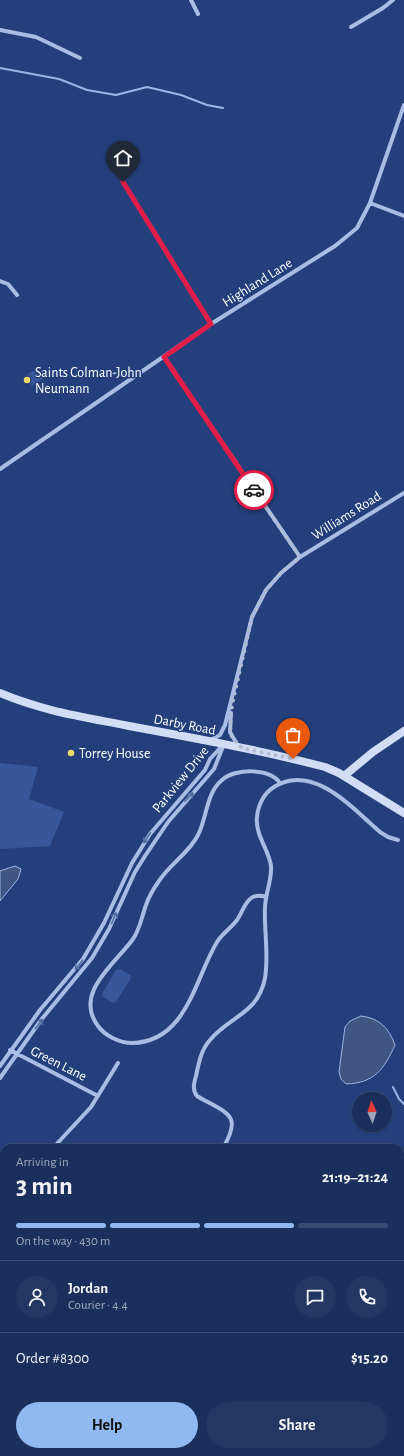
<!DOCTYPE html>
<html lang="en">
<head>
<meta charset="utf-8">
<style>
  body { margin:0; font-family:"Alegreya Sans",sans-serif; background:#243763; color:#f1f3f6; height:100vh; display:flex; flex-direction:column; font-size:15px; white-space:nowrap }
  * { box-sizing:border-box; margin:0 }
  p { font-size:13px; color:#a0a9bc }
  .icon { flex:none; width:22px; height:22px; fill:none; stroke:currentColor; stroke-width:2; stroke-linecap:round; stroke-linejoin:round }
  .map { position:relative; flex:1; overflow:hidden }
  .drawer { position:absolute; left:0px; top:1144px; width:404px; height:312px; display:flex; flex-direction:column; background:#1b2f5d; border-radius:12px 12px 0 0; box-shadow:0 1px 3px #0004,0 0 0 1px #394a72 }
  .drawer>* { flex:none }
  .needle { width:26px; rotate:357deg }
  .tools { position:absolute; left:352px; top:1092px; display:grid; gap:8px }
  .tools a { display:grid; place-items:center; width:40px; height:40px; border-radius:50%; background:#1b2f5d; box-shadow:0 1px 3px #0004,0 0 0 1px #394a72; font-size:20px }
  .pin { position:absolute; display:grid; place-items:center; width:34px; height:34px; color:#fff; margin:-41px -17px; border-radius:50% 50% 50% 0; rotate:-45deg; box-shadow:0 0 4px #0007 }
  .pin .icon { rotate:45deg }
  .courier { position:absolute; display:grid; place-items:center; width:40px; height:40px; margin:-20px; border:3px solid #e11d48; border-radius:50%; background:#fff; color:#222; box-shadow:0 1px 5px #0007 }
  .headline em { font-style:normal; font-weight:700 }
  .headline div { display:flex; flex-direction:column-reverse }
  .headline { display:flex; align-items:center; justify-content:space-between; height:68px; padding:0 16px }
  h1 { font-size:26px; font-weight:700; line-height:30px }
  .bar { display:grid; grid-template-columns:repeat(4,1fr); gap:6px 4px; align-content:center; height:48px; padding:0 16px }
  .bar i { height:5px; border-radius:3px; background:#394a72 }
  .bar .on { background:#90b9f0 }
  .bar p { grid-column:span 4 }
  .line { display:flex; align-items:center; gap:10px; padding:0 16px; border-top:1px solid #394a72 }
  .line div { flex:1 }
  .round { display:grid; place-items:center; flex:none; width:42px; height:42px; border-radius:21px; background:#243763 }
  .cta { display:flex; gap:8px; margin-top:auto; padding:8px 16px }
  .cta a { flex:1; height:46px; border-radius:24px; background:#90b9f0; color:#111; font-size:16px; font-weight:700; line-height:46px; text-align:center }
  .cta a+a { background:#243763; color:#f1f3f6 }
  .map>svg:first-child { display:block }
  .green { fill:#38579a }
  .water { fill:#415582; stroke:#9cb5e6 }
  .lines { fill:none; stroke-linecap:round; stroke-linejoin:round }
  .stream { stroke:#9cb5e6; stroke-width:2 }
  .street { stroke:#a8bce5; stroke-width:4 }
  .secondary { stroke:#d1dcf5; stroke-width:8 }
  .oneway { stroke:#526ba1 }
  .done { stroke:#b2bcd1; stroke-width:4; stroke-dasharray:0 7.2 }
  .route { stroke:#e11d48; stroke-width:5 }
  .poi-dot { fill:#efda6c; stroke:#243f7c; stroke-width:1.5 }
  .labels { text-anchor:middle; stroke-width:3; stroke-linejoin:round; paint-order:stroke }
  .street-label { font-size:14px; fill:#fff; stroke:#243f7c }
  .poi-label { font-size:14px; fill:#fff; stroke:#243f7c; text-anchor:start }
</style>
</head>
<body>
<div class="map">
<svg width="404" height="1456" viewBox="0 0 404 1456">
  <rect width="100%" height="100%" fill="#243f7c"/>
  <path class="green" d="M32,371h6l5,8 -11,7 -7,-10z
    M0,763l38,4 -9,32 35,13 -14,34 -50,3z
    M120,969l10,6 1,3 -15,24 -3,1 -10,-6 -1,-3 14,-24z"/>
  <path class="water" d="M15,866l6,3 -3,10 -18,22v-30z
    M361,1016c18,2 28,12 34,29 -11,24 -20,38 -49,39l-5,-5 -2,-7 6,-45 5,-6z"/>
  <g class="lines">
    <path class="stream" d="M0,68l59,11 28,11 29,5 31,-8 34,8 26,10 16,3
      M393,1087l6,12 5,5
      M400,1165l4,-8
      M400,1200l4,-3
      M400,1205l4,3
      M160,1456l2,-4"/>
    <path class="street" d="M191,0l7,14
      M351,27l32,-19 10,-8
      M0,30l36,7 44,21
      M123,182l88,142
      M370,203l34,13
      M0,281l8,3 9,11
      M164,357l136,200
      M0,469l211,-145 124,-78 22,-18 13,-25 34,-98
      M231,713l-1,19 8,14
      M210,740l10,-5 5,-10 27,-108 14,-27 15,-17 19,-16 104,-64
      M266,897c-19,-6 -21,11 -29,23 -6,8 -15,14 -20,22 -22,36 -30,100 -85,101 -12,0 -27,-7 -34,-17 -25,-33 18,-63 35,-87 7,-10 9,-23 13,-34 3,-9 8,-17 13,-24 11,-17 30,-28 39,-46 9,-17 8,-42 24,-55 13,-12 48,-12 58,3
      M10,1050l88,46
      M0,1066l40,-56 43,-51 21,-36 28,-60 18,-29 55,-64 5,-11 12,-13
      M0,1078l41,-58 51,-62 17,-29 26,-57 10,-16 23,-34 46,-53 10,-25
      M53,1148l38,-41 27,-44
      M223,1148c21,-35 2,-35 -26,-52 -5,-6 -3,-13 -1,-20 3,-14 5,-26 14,-36 20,-24 48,-26 55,-62 4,-23 -1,-47 0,-70 0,-14 7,-27 6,-42 -2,-16 -16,-31 -14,-49 1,-12 7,-24 17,-30 39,-25 79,22 106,45l8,5 10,3
      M0,1205l4,-4
      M0,1217l4,1
      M0,1328l4,-1"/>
    <path class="secondary" d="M0,693c42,18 84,24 129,33 65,12 131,24 196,41l14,6 65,40
      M344,776l29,-24 31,-21"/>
  </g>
  <defs><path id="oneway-shaft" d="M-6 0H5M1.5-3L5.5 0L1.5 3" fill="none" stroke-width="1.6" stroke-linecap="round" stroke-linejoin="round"/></defs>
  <g class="oneway">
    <use href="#oneway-shaft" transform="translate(189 797) rotate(-46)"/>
    <use href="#oneway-shaft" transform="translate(147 838) rotate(123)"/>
    <use href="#oneway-shaft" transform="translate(114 918) rotate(-66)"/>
    <use href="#oneway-shaft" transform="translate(79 965) rotate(127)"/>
    <use href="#oneway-shaft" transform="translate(39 1024) rotate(-53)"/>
  </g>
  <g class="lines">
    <path class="done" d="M254,490l46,67 -19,16 -15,17 -14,27 -20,88 -2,22 2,11 10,10 51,11"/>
    <path class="route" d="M123,182l88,142 -47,33 90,133"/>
  </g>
  <g class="poi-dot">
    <circle cx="27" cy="380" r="4"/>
    <circle cx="71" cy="753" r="4"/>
  </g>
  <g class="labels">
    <g class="street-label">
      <text transform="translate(257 282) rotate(-32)" y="5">Highland Lane</text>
      <text transform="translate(346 515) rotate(-32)" y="5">Williams Road</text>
      <text transform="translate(185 724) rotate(11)" y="5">Darby Road</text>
      <text transform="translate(180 779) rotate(-51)" y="5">Parkview Drive</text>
      <text transform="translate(59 1063) rotate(27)" y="5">Green Lane</text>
    </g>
    <g class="poi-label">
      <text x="35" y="377">Saints Colman-John<tspan x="35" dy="16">Neumann</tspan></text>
      <text x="79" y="758">Torrey House</text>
    </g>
  </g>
</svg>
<div class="tools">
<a><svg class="needle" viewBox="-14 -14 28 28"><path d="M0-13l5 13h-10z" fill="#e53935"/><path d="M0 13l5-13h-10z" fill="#a0a9bc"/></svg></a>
</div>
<div class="pin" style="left:293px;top:759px;background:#ea580c"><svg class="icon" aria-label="bag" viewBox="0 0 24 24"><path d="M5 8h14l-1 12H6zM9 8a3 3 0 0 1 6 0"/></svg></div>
<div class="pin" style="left:123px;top:182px;background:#1f2937"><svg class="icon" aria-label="home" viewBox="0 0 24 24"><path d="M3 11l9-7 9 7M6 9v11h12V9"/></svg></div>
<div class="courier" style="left:254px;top:490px"><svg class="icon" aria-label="car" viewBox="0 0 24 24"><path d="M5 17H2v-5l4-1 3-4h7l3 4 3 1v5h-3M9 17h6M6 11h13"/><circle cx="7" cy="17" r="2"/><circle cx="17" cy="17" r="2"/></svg></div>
<section class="drawer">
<div class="headline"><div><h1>3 min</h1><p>Arriving in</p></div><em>21:19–21:24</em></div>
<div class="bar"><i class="on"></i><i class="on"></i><i class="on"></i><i></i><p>On the way · 430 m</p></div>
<div class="line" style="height:72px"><a class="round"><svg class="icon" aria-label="person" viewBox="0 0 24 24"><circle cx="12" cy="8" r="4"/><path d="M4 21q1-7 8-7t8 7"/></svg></a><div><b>Jordan</b><p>Courier · 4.4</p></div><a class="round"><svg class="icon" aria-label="chat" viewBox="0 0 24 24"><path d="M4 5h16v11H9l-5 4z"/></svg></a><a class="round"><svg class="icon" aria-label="phone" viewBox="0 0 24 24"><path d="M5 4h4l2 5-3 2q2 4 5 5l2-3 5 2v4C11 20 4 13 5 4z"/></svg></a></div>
<div class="line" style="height:52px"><div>Order #8300</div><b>$15.20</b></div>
<div class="cta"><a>Help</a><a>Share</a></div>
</section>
</div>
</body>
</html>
